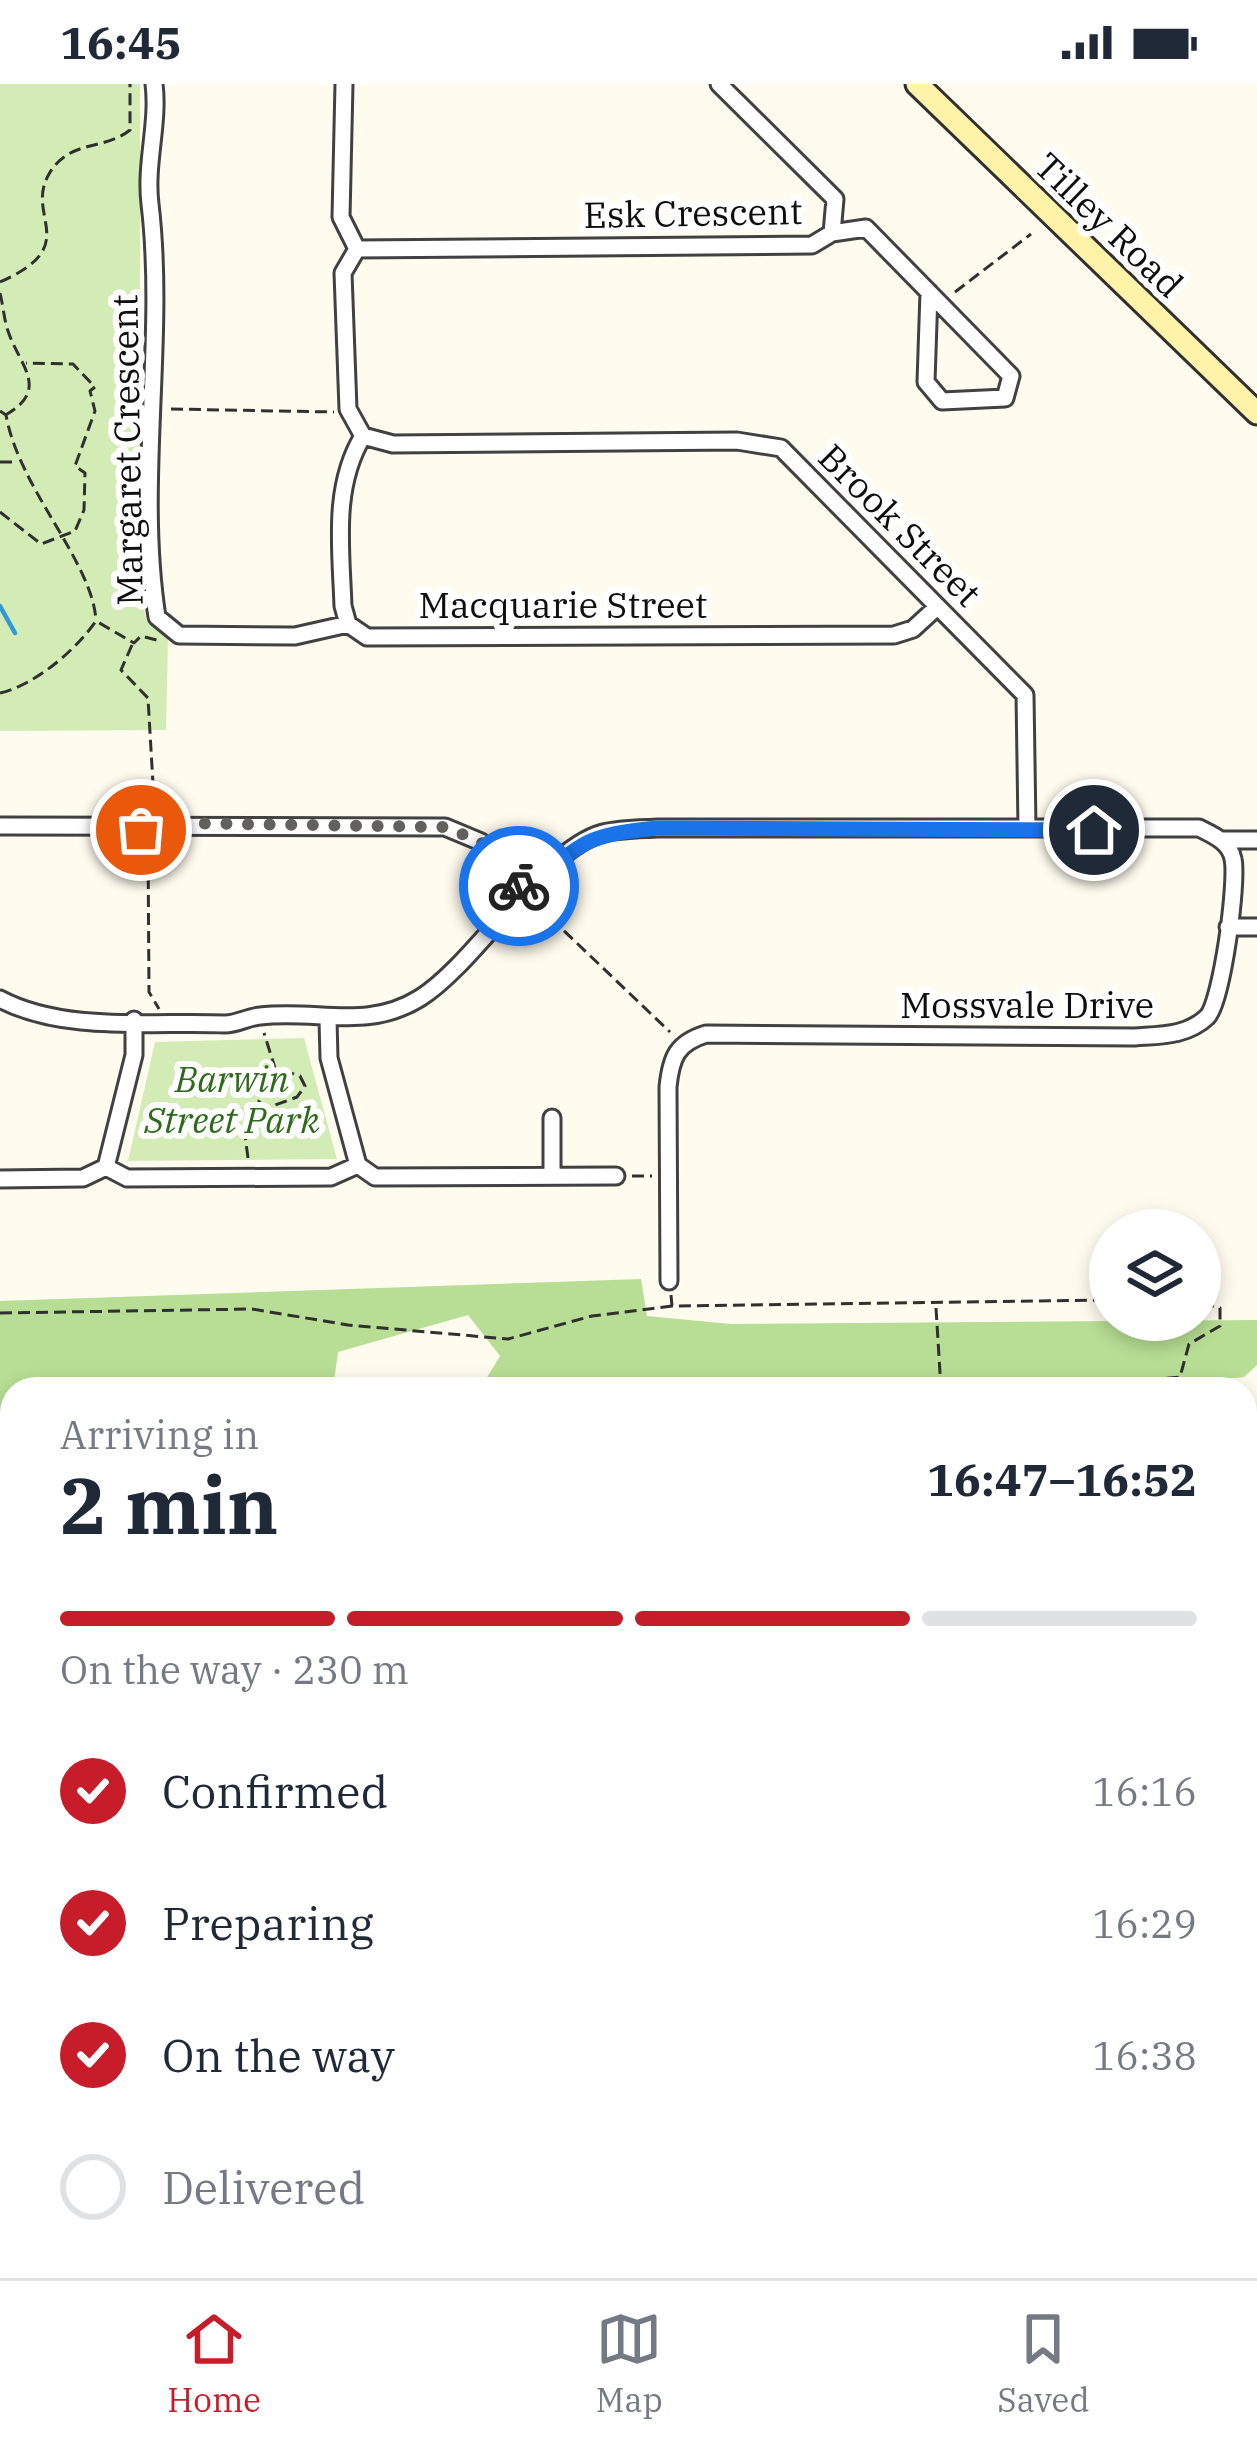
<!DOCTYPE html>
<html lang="en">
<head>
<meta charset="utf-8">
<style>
  body { margin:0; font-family:"IBM Plex Serif",serif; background:#f6f6f7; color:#1f2937; height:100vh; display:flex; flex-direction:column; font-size:45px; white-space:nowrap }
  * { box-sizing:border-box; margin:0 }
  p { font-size:39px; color:#747a83 }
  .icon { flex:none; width:66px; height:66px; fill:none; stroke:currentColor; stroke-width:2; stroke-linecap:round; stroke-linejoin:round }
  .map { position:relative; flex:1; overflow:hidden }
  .panel { position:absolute; left:0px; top:1293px; width:1257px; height:903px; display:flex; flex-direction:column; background:#fff; border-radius:36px 36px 0 0; box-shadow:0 6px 18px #0003 }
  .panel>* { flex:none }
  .fabs { position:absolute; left:1089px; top:1125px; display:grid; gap:24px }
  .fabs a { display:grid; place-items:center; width:132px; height:132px; border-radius:50%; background:#fff; box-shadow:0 6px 18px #0003; font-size:60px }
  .pin { position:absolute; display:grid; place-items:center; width:102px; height:102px; color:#fff; margin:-51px; border:6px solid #fff; border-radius:50%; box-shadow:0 3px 12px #0007 }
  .courier { position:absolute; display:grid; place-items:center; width:120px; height:120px; margin:-60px; border:9px solid #1a73e8; border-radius:50%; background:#fff; color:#222; box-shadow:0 3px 15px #0007 }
  .overview em { font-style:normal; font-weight:700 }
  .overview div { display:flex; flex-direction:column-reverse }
  .overview { display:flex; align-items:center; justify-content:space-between; height:204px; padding:0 60px }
  h1 { font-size:78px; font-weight:700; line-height:90px }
  .bar { display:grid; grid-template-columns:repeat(4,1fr); gap:18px 12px; align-content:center; height:144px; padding:0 60px }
  .bar i { height:15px; border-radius:9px; background:#e0e1e3 }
  .bar .active { background:#c71d2a }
  .bar p { grid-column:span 4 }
  ol { padding:0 60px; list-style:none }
  li { display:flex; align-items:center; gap:36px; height:132px }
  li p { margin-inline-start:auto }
  li .icon { padding:12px; border-radius:50%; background:#c71d2a; color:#fff; stroke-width:4 }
  li:last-child { color:#747a83 }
  li i { width:66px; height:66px; border:6px solid #e0e1e3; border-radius:50% }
  .status { display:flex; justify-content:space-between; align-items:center; height:84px; padding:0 60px; background:#fff; direction:ltr }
  .status svg { height:33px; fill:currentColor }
  .tabs { display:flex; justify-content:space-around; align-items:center; height:168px; border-top:3px solid #e0e1e3; background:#fff; font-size:33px; color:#747a83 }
  .tabs a { display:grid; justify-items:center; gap:6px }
  .tabs .active { color:#c71d2a }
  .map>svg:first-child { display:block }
  .green { fill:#d3ecb6 }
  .forest { fill:#b7de94 }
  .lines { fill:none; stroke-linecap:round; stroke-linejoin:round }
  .stream { stroke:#3299d5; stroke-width:4.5 }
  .minor-casing { stroke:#414141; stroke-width:21 }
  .tertiary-casing { stroke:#414141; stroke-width:24 }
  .secondary-casing { stroke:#303030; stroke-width:27 }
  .path { stroke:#303030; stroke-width:3; stroke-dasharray:12 6; stroke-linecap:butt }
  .minor { stroke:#fff; stroke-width:15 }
  .tertiary { stroke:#fff; stroke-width:18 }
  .secondary { stroke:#fff3aa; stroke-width:21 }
  .done { stroke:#62615d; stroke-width:12; stroke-dasharray:0 21.6 }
  .route { stroke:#1a73e8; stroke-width:15 }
  .labels { text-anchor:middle; stroke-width:12; stroke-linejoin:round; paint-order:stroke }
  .street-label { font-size:36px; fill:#0e0e0e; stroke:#fff }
  .park-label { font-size:36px; font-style:italic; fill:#2d6a1a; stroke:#fff }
</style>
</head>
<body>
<div class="status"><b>16:45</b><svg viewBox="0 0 49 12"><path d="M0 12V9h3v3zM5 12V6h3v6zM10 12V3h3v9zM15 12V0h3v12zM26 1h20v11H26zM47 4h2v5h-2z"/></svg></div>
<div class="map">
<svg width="1257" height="2194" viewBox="0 0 1257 2194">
  <rect width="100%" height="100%" fill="#fffbef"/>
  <path class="green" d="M0,0h140v502l6,33 22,21 -2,90 -166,1z
    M304,954l33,121 -209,2 27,-119z
    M1245,1845h12v349h-71v-10h59z"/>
  <path class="forest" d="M641,1195l6,37 84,8 526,-4v45l-13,12 -121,12h-643l20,-33 -32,-41 -130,37 -5,37h-321v77l-12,13v-178z"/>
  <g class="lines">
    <path class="stream" d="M0,522l15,27"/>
    <g class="minor-casing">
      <path id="minor" d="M154,0c5,39 -9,80 -4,120 16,135 -14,278 7,413l22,18 116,1 53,-12
        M344,0l-3,133 16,32 -14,24 5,136 15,27
        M719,0l116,115 -3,34
        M357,165l455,-4 20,-12 34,-5 145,148 -6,22 -63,3 -16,-19 3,-90
        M937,523l-24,22 -19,6 -527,2 -19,-13 -5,-18c-2,-58 -11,-119 20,-170l30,8 344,-3 44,7 244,247 2,133
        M0,742l445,1 36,15 46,52
        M1222,756h35
        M1228,843h29
        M0,915c64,34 154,22 225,25 12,0 23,-7 35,-8 58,-7 107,15 160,-18 56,-35 123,-149 183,-165 17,-4 37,-4 55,-5h541c14,7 31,14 34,31 5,22 -11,143 -26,158 -20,19 -46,18 -72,20l-429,-3c-29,9 -35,23 -38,53l1,194
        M328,936l1,38 29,107 17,12 241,-1
        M106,1083l21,11 204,-1 27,-12
        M552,1091v-57
        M0,1095l83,-1 23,-11 28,-112v-35
        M0,1484l12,-3
        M1245,1685l12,-1
        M0,1933h12
        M493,2184v10
        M57,2194v-10
        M1173,2194v-10"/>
    </g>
    <g class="tertiary-casing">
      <path id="tertiary" d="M1245,1819h12
        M638,2184v10"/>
    </g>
    <g class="secondary-casing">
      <path id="secondary" d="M917,0l340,329"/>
    </g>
    <path class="path" d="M0,198c84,-37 24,-65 49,-108 20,-35 55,-23 81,-44v-46
      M955,208l76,-58
      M0,209c3,12 4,26 8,38 12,36 45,60 -8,87
      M171,325l163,3
      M0,327l6,4c13,74 87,147 90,206
      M0,378h16
      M0,428l41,32 34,-13 9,-21 1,-37 -10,-7 20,-55 -5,-20 5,-4 -22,-23 -47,-1
      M132,561l-11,25 27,28 5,86 -5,26
      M0,609c35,-8 76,-43 96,-72l38,22 7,-7 19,5
      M148,757l1,151 10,17
      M538,822l132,126
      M270,1044l-11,-27 15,-31
      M248,1074l-4,-30 7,-14 46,-17 8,-11 -5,-10 -25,-8 -11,-35
      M632,1092h20
      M671,1211l1,11 438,-6
      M936,1224l5,81
      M0,1229l252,-4 96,16 160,14 84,-23 80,-10
      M1041,1305l139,-12 9,-33 31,-18v-18l-20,-5"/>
    <use href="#minor" class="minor"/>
    <use href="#tertiary" class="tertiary"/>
    <use href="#secondary" class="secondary"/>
  </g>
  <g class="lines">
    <path class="done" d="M141,746l25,-7 279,4 36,15 38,44"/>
    <path class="route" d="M519,802l8,8c53,-52 56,-59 131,-66l436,2"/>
  </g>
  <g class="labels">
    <g class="street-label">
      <text transform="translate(693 129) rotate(-1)" y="13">Esk Crescent</text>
      <text transform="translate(1109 141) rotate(44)" y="13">Tilley Road</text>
      <text transform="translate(127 366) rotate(-91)" y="13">Margaret Crescent</text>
      <text transform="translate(900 441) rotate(45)" y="13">Brook Street</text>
      <text x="563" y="534">Macquarie Street</text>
      <text x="1027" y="934">Mossvale Drive</text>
    </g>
    <g class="park-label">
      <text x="232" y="1008">Barwin<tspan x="232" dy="41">Street Park</tspan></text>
    </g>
  </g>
</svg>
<div class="fabs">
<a><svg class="icon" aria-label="layers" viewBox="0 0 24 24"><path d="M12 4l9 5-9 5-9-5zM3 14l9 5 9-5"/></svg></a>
</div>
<div class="pin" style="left:141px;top:746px;background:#ea580c"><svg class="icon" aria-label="bag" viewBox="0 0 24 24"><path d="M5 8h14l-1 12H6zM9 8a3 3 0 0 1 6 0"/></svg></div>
<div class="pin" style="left:1094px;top:746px;background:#1f2937"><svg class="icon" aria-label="home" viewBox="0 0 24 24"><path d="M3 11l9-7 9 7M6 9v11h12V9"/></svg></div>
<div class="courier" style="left:519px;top:802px"><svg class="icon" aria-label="bike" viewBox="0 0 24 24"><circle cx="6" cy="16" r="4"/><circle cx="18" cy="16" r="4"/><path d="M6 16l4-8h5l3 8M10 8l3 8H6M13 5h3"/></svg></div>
<section class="panel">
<div class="overview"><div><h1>2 min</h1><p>Arriving in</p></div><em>16:47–16:52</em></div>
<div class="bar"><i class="active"></i><i class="active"></i><i class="active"></i><i></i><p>On the way · 230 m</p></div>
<ol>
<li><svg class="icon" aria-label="check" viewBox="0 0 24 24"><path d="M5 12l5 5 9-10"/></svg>Confirmed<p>16:16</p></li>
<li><svg class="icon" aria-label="check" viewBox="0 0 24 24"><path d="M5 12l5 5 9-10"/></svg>Preparing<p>16:29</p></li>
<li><svg class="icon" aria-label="check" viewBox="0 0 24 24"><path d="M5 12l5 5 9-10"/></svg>On the way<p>16:38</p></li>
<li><i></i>Delivered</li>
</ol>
</section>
</div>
<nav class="tabs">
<a class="active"><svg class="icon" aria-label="home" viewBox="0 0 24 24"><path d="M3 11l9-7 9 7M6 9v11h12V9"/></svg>Home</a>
<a><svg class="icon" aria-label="map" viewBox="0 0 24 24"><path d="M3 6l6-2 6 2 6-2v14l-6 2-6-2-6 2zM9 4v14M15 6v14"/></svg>Map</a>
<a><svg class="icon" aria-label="saved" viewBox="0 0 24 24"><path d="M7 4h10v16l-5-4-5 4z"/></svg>Saved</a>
</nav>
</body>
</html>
